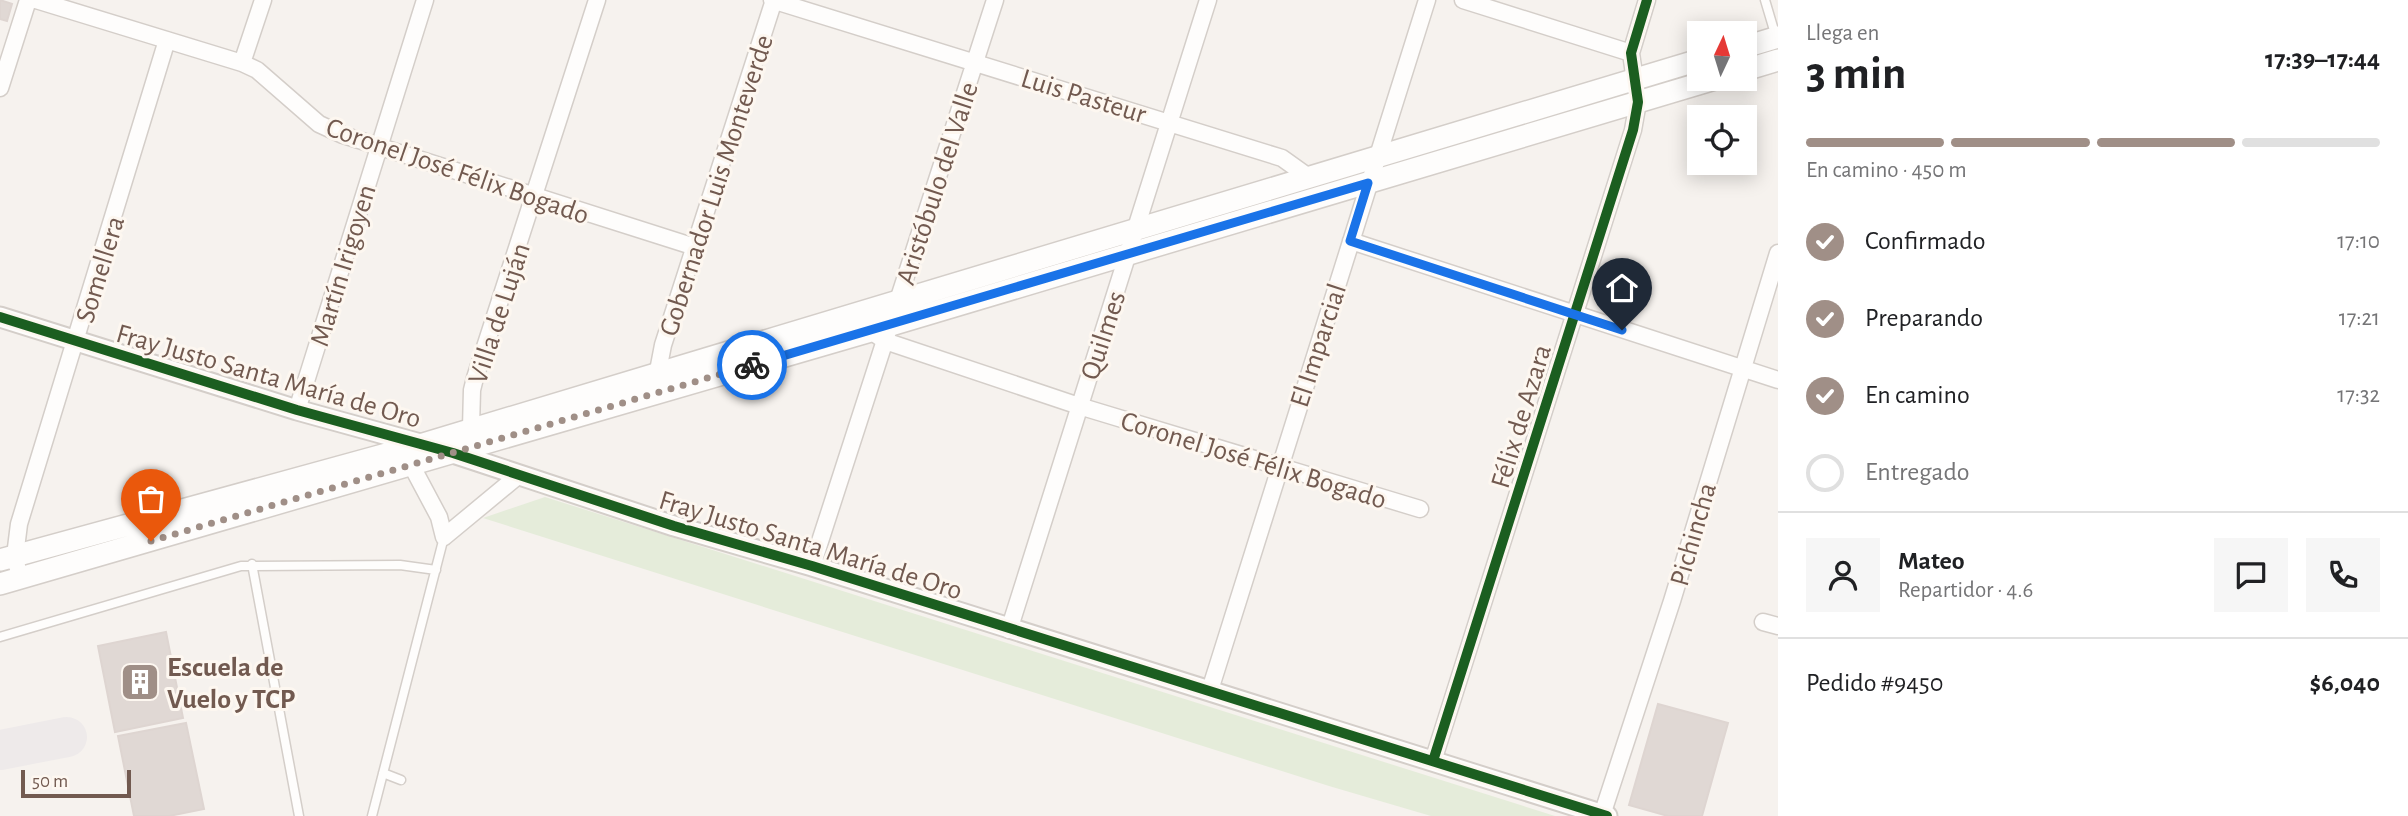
<!DOCTYPE html>
<html lang="es">
<head>
<meta charset="utf-8">
<style>
  body { margin:0; font-family:"Alegreya Sans",sans-serif; background:#f6f6f6; color:#202124; height:100vh; display:flex; flex-direction:column; font-size:26px; white-space:nowrap }
  * { box-sizing:border-box; margin:0 }
  p { font-size:23px; color:#757577 }
  .icon { flex:none; width:38px; height:38px; fill:none; stroke:currentColor; stroke-width:2; stroke-linecap:round; stroke-linejoin:round }
  .map { position:relative; flex:1; overflow:hidden }
  .details { display:flex; flex-direction:column; background:#fff; width:630px }
  .details>* { flex:none }
  .needle { width:46px; rotate:4deg }
  .controls { position:absolute; left:1687px; top:21px; display:grid; gap:14px }
  .controls a { display:grid; place-items:center; width:70px; height:70px; border-radius:0px; background:#fff; box-shadow:0 4px 18px #0003; font-size:35px }
  .scale { position:absolute; left:21px; bottom:18px; width:110px; box-sizing:border-box; padding-left:7px; border:4px solid #725a50; border-top:0; font-size:19px; line-height:24px; white-space:nowrap; color:#725a50; -webkit-text-stroke:5px #fdf7f0; paint-order:stroke }
  .pin { position:absolute; display:grid; place-items:center; width:60px; height:60px; color:#fff; margin:-72px -30px; border-radius:50% 50% 50% 0; rotate:-45deg; box-shadow:0 0 7px #0007 }
  .pin .icon { rotate:45deg }
  .courier { position:absolute; display:grid; place-items:center; width:70px; height:70px; margin:-35px; border:5px solid #1a73e8; border-radius:50%; background:#fff; color:#222; box-shadow:0 2px 9px #0007 }
  .headline em { font-style:normal; font-weight:600 }
  .headline div { display:flex; flex-direction:column-reverse }
  .headline { display:flex; align-items:center; justify-content:space-between; height:119px; padding:0 28px }
  h1 { font-size:46px; font-weight:600; line-height:52px }
  .bar { display:grid; grid-template-columns:repeat(4,1fr); gap:10px 7px; align-content:center; height:84px; padding:0 28px }
  .bar i { height:9px; border-radius:5px; background:#e0e0e0 }
  .bar .on { background:#a08f87 }
  .bar p { grid-column:span 4 }
  .line { display:flex; align-items:center; gap:18px; padding:0 28px; border-top:2px solid #e0e0e0 }
  .line div { flex:1 }
  .round { display:grid; place-items:center; flex:none; width:74px; height:74px; border-radius:0px; background:#f6f6f6 }
  ol { padding:0 28px; list-style:none }
  li { display:flex; align-items:center; gap:21px; height:77px }
  li p { margin-inline-start:auto }
  li .icon { padding:7px; border-radius:50%; background:#a08f87; color:#fff; stroke-width:4 }
  li:last-child { color:#757577 }
  li i { width:38px; height:38px; border:4px solid #e0e0e0; border-radius:50% }
  main { display:flex; flex:1; min-height:0 }
  .map>svg:first-child { display:block }
  .green { fill:#e5ecda }
  .lines { fill:none; stroke-linecap:round; stroke-linejoin:round }
  .taxiway { stroke:#eeeaea; stroke-width:40 }
  .building { fill:#e0d8d4; stroke:#ded5d1; stroke-width:2 }
  .service-casing { stroke:#d4cec9; stroke-width:11 }
  .minor-casing { stroke:#d4cec9; stroke-width:19 }
  .tertiary-casing { stroke:#d4cec9; stroke-width:23 }
  .secondary-casing { stroke:#d4cec9; stroke-width:24 }
  .service { stroke:#fefdfc; stroke-width:8 }
  .minor { stroke:#fefdfc; stroke-width:16 }
  .tertiary { stroke:#fefdfc; stroke-width:19 }
  .secondary { stroke:#fefdfc; stroke-width:21 }
  .cycleway-casing { stroke:#fdf7f0; stroke-width:15 }
  .cycleway { stroke:#1b5e20; stroke-width:10 }
  .done { stroke:#a08f87; stroke-width:7; stroke-dasharray:0 12.6 }
  .route { stroke:#1a73e8; stroke-width:9 }
  .labels { text-anchor:middle; stroke-width:6; stroke-linejoin:round; paint-order:stroke }
  .street-label { font-size:28px; fill:#725a50; stroke:#fdf7f0 }
  .poi-label { font-size:28px; font-weight:bold; fill:#725a50; stroke:#fdf7f0; text-anchor:start }
</style>
</head>
<body>
<main>
<div class="map">
<svg width="1778" height="816" viewBox="0 0 1778 816">
  <rect width="100%" height="100%" fill="#f6f2ee"/>
  <path class="green" d="M545,497l1010,319h-124l-102,-30 -846,-268z"/>
  <g class="lines">
    <path class="taxiway" d="M0,750l67,-13"/>
  </g>
  <path class="building" d="M0,0l12,4 -5,17 -7,-2z
    M166,632l17,86 -68,14 -17,-86z
    M1658,704l70,19 -26,93h-34l-39,-11z
    M186,723l18,86 -35,7h-35l-16,-80z"/>
  <g class="lines">
    <g class="service-casing">
      <path id="service" d="M1765,0l11,37
        M252,564l47,252
        M0,637l241,-71 159,-1 36,5
        M383,773l18,7
        M372,816l72,-279"/>
    </g>
    <g class="minor-casing">
      <path id="minor" d="M36,0l206,63 15,7 62,54 24,11 352,112
        M772,0l510,158 28,20
        M1463,0l168,53
        M242,63l21,-63
        M0,88l28,-88
        M1351,241l427,139
        M895,310l100,-310
        M868,324l3,7 14,10 194,65 341,103
        M658,371l5,-26 111,-345
        M297,410l128,-410
        M471,428l1,-38 3,-12 122,-378
        M407,457l32,60 5,20
        M444,537l75,-62
        M17,566l-2,-10 4,-32 148,-484
        M812,566l76,-235
        M1763,622l15,4
        M1009,630l199,-630
        M1210,690l217,-690
        M1433,761l200,-631 5,-28 -7,-49 16,-53
        M1602,815l70,-214 106,-348"/>
    </g>
    <g class="tertiary-casing">
      <path id="tertiary" d="M0,317l297,93 156,43 221,73 138,40 795,250"/>
    </g>
    <g class="secondary-casing">
      <path id="secondary" d="M1745,47l33,-10
        M1745,70l33,-10
        M0,560l423,-116 1276,-384
        M0,584l871,-253 844,-252"/>
    </g>
    <use href="#service" class="service"/>
    <use href="#minor" class="minor"/>
    <use href="#tertiary" class="tertiary"/>
    <use href="#secondary" class="secondary"/>
    <g class="cycleway-casing">
      <path id="cycleway" d="M0,317l297,93 156,43 221,73 138,40 795,250
        M1433,761l200,-631 5,-28 -7,-49 16,-53"/>
    </g>
    <use href="#cycleway" class="cycleway"/>
  </g>
  <g class="lines">
    <path class="done" d="M151,541l601,-176"/>
    <path class="route" d="M752,365l616,-182 -18,58 272,89"/>
  </g>
  <defs>
    <g id="building-square" transform="scale(2.0125)"><rect x="-9" y="-9" width="18" height="18" rx="4" fill="#a08f87" stroke="#fdf7f0"/><path d="M-4-6H4V6H1V3H-1V6H-4ZM-2.5-4.3h1.7v1.8h-1.7ZM.8-4.3h1.7v1.8H.8ZM-2.5-1h1.7V.8h-1.7ZM.8-1h1.7V.8H.8Z" fill="#fff"/></g>
  </defs>
  <g fill-rule="evenodd">
    <use href="#building-square" x="140" y="682"/>
  </g>
  <g class="labels">
    <g class="street-label">
      <text transform="translate(1084 95) rotate(17)" y="10">Luis Pasteur</text>
      <text transform="translate(458 170) rotate(19)" y="10">Coronel José Félix Bogado</text>
      <text transform="translate(936 183) rotate(-72)" y="10">Aristóbulo del Valle</text>
      <text transform="translate(715 185) rotate(-72)" y="10">Gobernador Luis Monteverde</text>
      <text transform="translate(342 265) rotate(-73)" y="10">Martín Irigoyen</text>
      <text transform="translate(99 269) rotate(-73)" y="10">Somellera</text>
      <text transform="translate(498 313) rotate(-72)" y="10">Villa de Luján</text>
      <text transform="translate(1102 335) rotate(-72)" y="10">Quilmes</text>
      <text transform="translate(1317 345) rotate(-72)" y="10">El Imparcial</text>
      <text transform="translate(269 375) rotate(16)" y="10">Fray Justo Santa María de Oro</text>
      <text transform="translate(1520 416) rotate(-73)" y="10">Félix de Azara</text>
      <text transform="translate(1254 459) rotate(17)" y="10">Coronel José Félix Bogado</text>
      <text transform="translate(1692 534) rotate(-74)" y="10">Pichincha</text>
      <text transform="translate(811 544) rotate(17)" y="10">Fray Justo Santa María de Oro</text>
    </g>
    <g class="poi-label">
      <text x="167" y="676">Escuela de<tspan x="167" dy="32">Vuelo y TCP</tspan></text>
    </g>
  </g>
</svg>
<div class="controls">
<a><svg class="needle" viewBox="-14 -14 28 28"><path d="M0-13l5 13h-10z" fill="#e53935"/><path d="M0 13l5-13h-10z" fill="#757577"/></svg></a>
<a><svg class="icon" aria-label="locate" viewBox="0 0 24 24"><circle cx="12" cy="12" r="6"/><path d="M12 2v4M12 18v4M2 12h4M18 12h4"/></svg></a>
</div>
<div class="scale">50 m</div>
<div class="pin" style="left:151px;top:541px;background:#ea580c"><svg class="icon" aria-label="bag" viewBox="0 0 24 24"><path d="M5 8h14l-1 12H6zM9 8a3 3 0 0 1 6 0"/></svg></div>
<div class="pin" style="left:1622px;top:330px;background:#1f2937"><svg class="icon" aria-label="home" viewBox="0 0 24 24"><path d="M3 11l9-7 9 7M6 9v11h12V9"/></svg></div>
<div class="courier" style="left:752px;top:365px"><svg class="icon" aria-label="bike" viewBox="0 0 24 24"><circle cx="6" cy="16" r="4"/><circle cx="18" cy="16" r="4"/><path d="M6 16l4-8h5l3 8M10 8l3 8H6M13 5h3"/></svg></div>
</div>
<section class="details">
<div class="headline"><div><h1>3 min</h1><p>Llega en</p></div><em>17:39–17:44</em></div>
<div class="bar"><i class="on"></i><i class="on"></i><i class="on"></i><i></i><p>En camino · 450 m</p></div>
<ol>
<li><svg class="icon" aria-label="check" viewBox="0 0 24 24"><path d="M5 12l5 5 9-10"/></svg>Confirmado<p>17:10</p></li>
<li><svg class="icon" aria-label="check" viewBox="0 0 24 24"><path d="M5 12l5 5 9-10"/></svg>Preparando<p>17:21</p></li>
<li><svg class="icon" aria-label="check" viewBox="0 0 24 24"><path d="M5 12l5 5 9-10"/></svg>En camino<p>17:32</p></li>
<li><i></i>Entregado</li>
</ol>
<div class="line" style="height:126px"><a class="round"><svg class="icon" aria-label="person" viewBox="0 0 24 24"><circle cx="12" cy="8" r="4"/><path d="M4 21q1-7 8-7t8 7"/></svg></a><div><b>Mateo</b><p>Repartidor · 4.6</p></div><a class="round"><svg class="icon" aria-label="chat" viewBox="0 0 24 24"><path d="M4 5h16v11H9l-5 4z"/></svg></a><a class="round"><svg class="icon" aria-label="phone" viewBox="0 0 24 24"><path d="M5 4h4l2 5-3 2q2 4 5 5l2-3 5 2v4C11 20 4 13 5 4z"/></svg></a></div>
<div class="line" style="height:91px"><div>Pedido #9450</div><b>$6,040</b></div>
</section>
</main>
</body>
</html>
